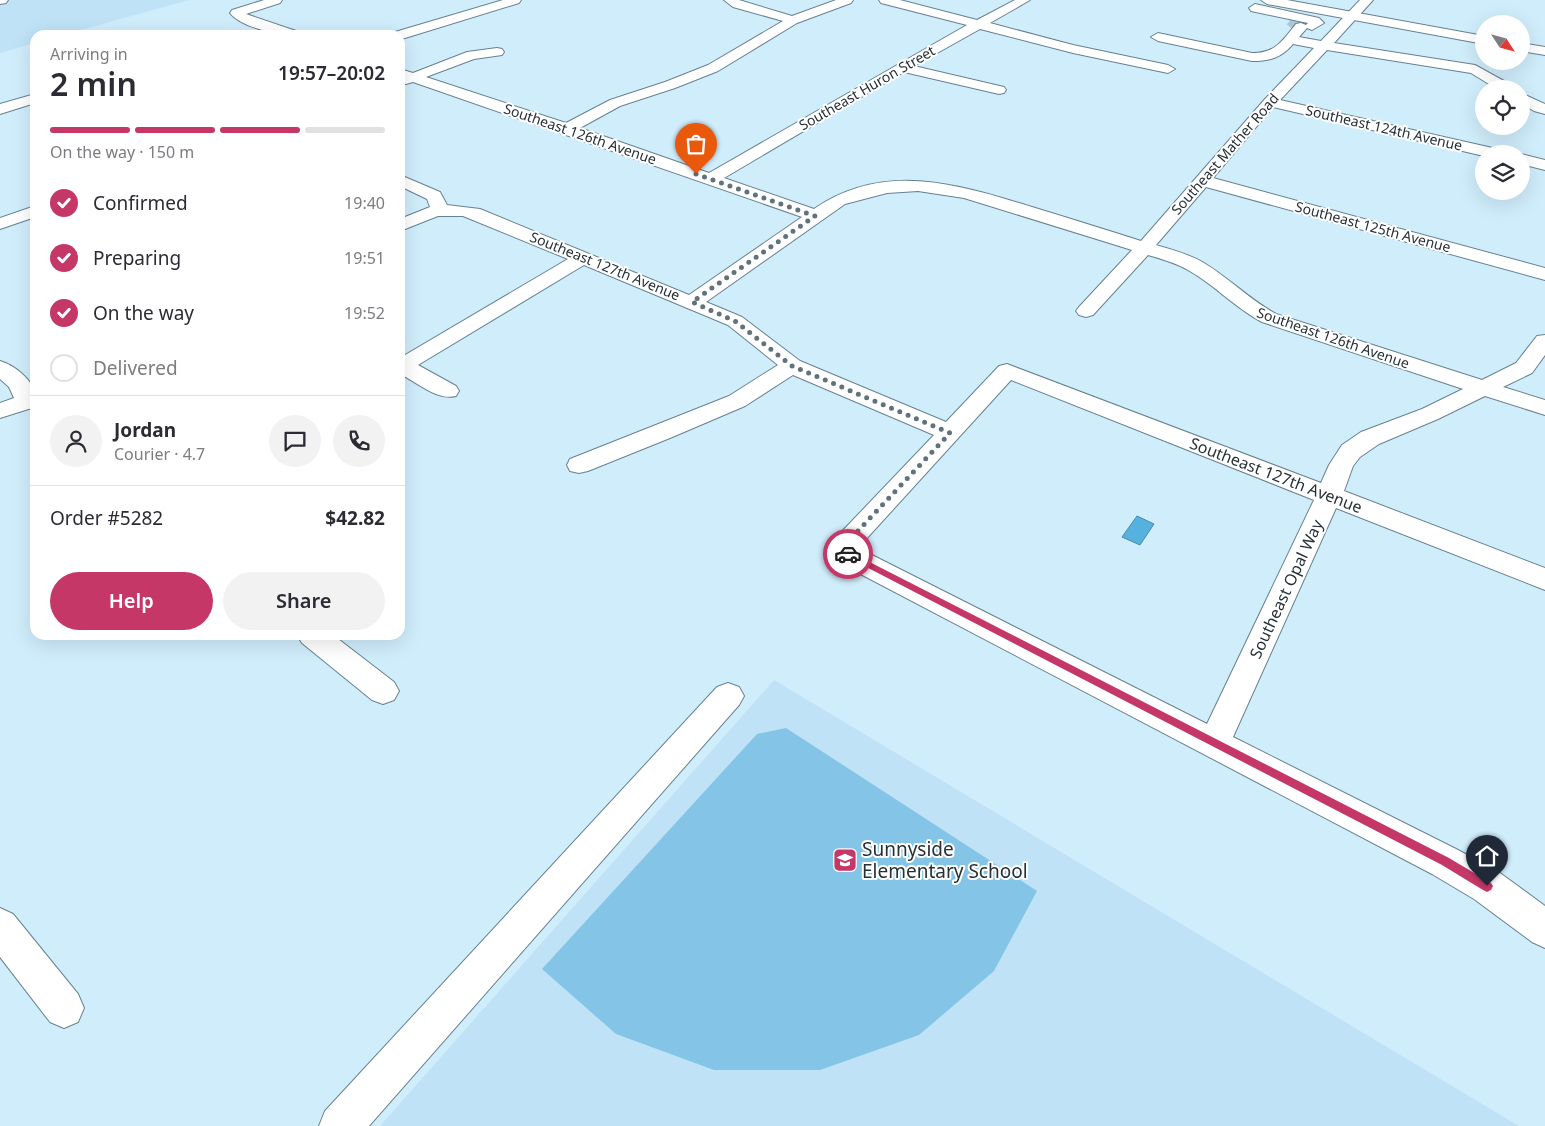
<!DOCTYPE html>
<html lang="en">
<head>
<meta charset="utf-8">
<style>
  body { margin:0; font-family:"Noto Sans",sans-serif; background:#f2f2f3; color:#2b2b33; height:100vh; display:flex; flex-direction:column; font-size:19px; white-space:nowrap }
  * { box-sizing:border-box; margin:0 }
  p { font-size:16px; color:#7c7c81 }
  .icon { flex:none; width:28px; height:28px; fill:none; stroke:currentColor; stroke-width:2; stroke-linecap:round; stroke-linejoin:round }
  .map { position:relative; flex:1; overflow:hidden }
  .panel { position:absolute; left:30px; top:30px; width:375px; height:610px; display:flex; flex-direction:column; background:#fff; border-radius:15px; box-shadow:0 5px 20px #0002 }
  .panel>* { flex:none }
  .needle { width:32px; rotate:126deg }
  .controls { position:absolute; left:1475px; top:15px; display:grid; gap:10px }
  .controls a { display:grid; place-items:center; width:55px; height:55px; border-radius:50%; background:#fff; box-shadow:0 5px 20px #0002; font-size:25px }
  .pin { position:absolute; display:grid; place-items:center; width:42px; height:42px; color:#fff; margin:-51px -21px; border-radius:50% 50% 50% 0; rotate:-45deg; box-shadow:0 0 5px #0007 }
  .pin .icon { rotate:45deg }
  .courier { position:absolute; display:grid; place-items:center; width:50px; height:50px; margin:-25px; border:4px solid #c43766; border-radius:50%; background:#fff; color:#222; box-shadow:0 1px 6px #0007 }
  .head em { font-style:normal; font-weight:600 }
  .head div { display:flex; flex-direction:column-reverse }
  .head { display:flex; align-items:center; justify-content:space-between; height:85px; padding:0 20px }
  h1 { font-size:32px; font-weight:600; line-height:38px }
  .bar { display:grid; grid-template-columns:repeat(4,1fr); gap:8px 5px; align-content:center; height:60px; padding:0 20px }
  .bar i { height:6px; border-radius:4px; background:#e1e1e2 }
  .bar .selected { background:#c43766 }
  .bar p { grid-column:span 4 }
  .line { display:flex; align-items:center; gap:12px; padding:0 20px; border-top:1px solid #e1e1e2 }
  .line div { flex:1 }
  .round { display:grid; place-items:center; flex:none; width:52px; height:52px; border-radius:26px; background:#f2f2f3 }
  ol { padding:0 20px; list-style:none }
  li { display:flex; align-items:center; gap:15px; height:55px }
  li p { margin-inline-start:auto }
  li .icon { padding:5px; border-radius:50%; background:#c43766; color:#fff; stroke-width:4 }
  li:last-child { color:#7c7c81 }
  li i { width:28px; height:28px; border:2px solid #e1e1e2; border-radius:50% }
  .button { display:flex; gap:10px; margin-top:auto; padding:10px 20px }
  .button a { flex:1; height:58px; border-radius:30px; background:#c43766; color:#fff; font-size:20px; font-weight:600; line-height:58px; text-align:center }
  .button a+a { background:#f2f2f3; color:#2b2b33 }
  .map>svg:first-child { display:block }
  .built { fill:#bfe2f6 }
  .green { fill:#84c5e7 }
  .water { fill:#55b1de; stroke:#478aac }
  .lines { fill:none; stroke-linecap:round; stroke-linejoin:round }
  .minor-tunnel { stroke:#aec7d4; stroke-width:14; stroke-dasharray:14 7; stroke-linecap:butt }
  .minor-casing { stroke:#67818f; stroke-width:2 }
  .major-casing { stroke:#67818f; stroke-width:2 }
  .minor { fill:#fff; fill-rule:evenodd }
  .major { fill:#fff; fill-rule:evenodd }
  .route { fill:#c43766 }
  .done { stroke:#61727b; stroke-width:5; stroke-dasharray:0 9 }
  .labels { text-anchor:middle; stroke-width:4; stroke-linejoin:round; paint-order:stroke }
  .far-street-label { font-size:14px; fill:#253036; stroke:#fff }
  .street-label { font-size:16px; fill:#253036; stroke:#fff }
  .near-poi-label { font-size:19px; fill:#253036; stroke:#fff; text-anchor:start }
</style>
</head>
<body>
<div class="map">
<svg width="1545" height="1126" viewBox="0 0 1545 1126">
  <rect width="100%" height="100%" fill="#d0edfc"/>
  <path class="built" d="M0,0h189l-126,35h-28v8l-35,10z
    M774,680l745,446h-1139z"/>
  <path class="green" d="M786,728l251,163 -43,80 -75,64 -99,35h-106l-98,-36 -74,-65 215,-235z"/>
  <path class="water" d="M1137,516l17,8 -14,21 -18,-8z"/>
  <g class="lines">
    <path class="minor-tunnel" d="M1291,19l8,6"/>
    <g class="minor-casing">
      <path id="minor" d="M0,0h8l-2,3 -6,1z
        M264,0h18l-2,3 -34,11 53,18 1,3c-19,0 -57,-6 -70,-22l2,-3z
        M503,0h18l-2,3 -114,35 -5,1v-4h-6l1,-3z
        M724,0h15l53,16 44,-16h17l-2,3 -54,20 -79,48 -43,17 -55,18 -40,22 129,45 258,-148 -86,-22 -2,-3h21l77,20 38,-20h15l-40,23 83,22 95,20 7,4 -7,4 -95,-20 -93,-24 -66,37 90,21 2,3 -2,3 -5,1 -95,-22 -180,106 90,31c70,-48 143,-25 218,-2 36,11 72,22 109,34l124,-142 49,-51 -21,-4c-12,14 -23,17 -41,17l-94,-20 -7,-4 7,-4 94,20c24,0 30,-12 44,-29l5,-1 5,2 2,-2 -57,-12 -2,-3 6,-4 64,14 5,5 -12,7 -5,-2 -8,9 22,4 39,-41h13l-39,43 141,22 38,21 2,3h-18l-26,-16 -144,-23 -47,50 217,49 6,2 2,3h-21v2l-211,-49 -60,71 332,90v12l-339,-93 -50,58c16,5 33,9 48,18 25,15 46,37 72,51l206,66 34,-17 21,-27 8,-1v20l-13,18 -29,14 42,13v15l-60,-19 -47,23 -59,25 -19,13 -7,9 -9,25 201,77v22l-209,-82 -103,229 225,113 42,23 45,33v42l-13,-6 -58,-43 -42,-25 -602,-316 -4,-7 4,-7 104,-109 -141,-60 -48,31 -75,32 -82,33 -9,2 -9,-2 -3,-6 3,-6 159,-63 49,-31 -50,-40 -144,-60 -166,100 38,21 3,5 -3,5c-19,5 -39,-14 -56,-22v-16l168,-99 -105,-43h-25l-38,15v-12l30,-12 -3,-8 -27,-13v-11l40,17 7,13 33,4 209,86 113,-78 -389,-135 -7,2 -6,-2v-13l13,4 54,-21 30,-4 5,1 2,3 -2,3 -28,4 -48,18 140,46 44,-23 55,-18 43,-17 75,-44 -50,-14zM918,191l46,7 168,52 -53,57 -3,4 3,4 7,2 7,-2 55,-60c14,4 28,8 40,15 27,15 47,38 74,52l201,67 -41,20 -61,23 -19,13 -13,20 -8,18 -314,-119 -8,2 -53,56 -146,-61 -58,-44 -36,-15 139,-98 42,-11zM1011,380l303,120 -107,224 -349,-176z
        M1521,93l24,11v10l-11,-3 -13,-8z
        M35,94v9l-35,11v-10z
        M1521,154l24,6v10l-24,-6z
        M35,206v11l-35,12v-11z
        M0,361c14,4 33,19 35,33 1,4 0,9 0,13l-35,11v-15l14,-5 -5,-11 -9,-8z
        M297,635h36l61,47 5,9 -5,9 -11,4 -11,-4 -70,-57z
        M728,683l11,4 5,9 -5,9 -370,421h-50l6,-15 392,-424z
        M0,908l13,6 65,80 6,14 -6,14 -14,6 -14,-6 -50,-65z"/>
    </g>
    <g class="major-casing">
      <path id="major" d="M1261,0h26l197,36v8l-217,-40z
        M1521,43l24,4v8l-24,-4z"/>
    </g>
    <use href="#minor" class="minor"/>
    <use href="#major" class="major"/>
  </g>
  <path class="route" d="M848,551l601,307 42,25 2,3 -2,4 -4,2 -4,-2 -41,-25 -597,-309v-4z"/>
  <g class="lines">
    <path class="done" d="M696,174l119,42 -123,86 43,19 57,45 158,67 -110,117 8,4"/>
  </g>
  <defs>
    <g id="school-square" transform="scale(1.25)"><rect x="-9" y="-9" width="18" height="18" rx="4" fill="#c43766" stroke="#fff"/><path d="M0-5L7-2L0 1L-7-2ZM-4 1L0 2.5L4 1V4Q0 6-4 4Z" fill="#fff"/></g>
  </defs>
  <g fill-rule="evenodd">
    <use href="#school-square" x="845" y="860"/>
  </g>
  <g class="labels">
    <g class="far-street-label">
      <text transform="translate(867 88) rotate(-30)" y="5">Southeast Huron Street</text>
      <text transform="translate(1384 128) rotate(13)" y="5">Southeast 124th Avenue</text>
      <text transform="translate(580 134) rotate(19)" y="5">Southeast 126th Avenue</text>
      <text transform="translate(1225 154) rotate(-49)" y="5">Southeast Mather Road</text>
      <text transform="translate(1373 227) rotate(15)" y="5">Southeast 125th Avenue</text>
      <text transform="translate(605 266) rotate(22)" y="5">Southeast 127th Avenue</text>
      <text transform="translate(1333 338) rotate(19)" y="5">Southeast 126th Avenue</text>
    </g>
    <g class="street-label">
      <text transform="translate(1276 475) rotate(21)" y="6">Southeast 127th Avenue</text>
      <text transform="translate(1286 589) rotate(-65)" y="6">Southeast Opal Way</text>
    </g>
    <g class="near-poi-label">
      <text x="862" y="856">Sunnyside<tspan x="862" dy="22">Elementary School</tspan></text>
    </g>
  </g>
</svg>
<div class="controls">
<a><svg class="needle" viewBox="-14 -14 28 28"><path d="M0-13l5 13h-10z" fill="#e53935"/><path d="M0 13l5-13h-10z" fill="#7c7c81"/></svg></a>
<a><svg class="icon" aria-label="locate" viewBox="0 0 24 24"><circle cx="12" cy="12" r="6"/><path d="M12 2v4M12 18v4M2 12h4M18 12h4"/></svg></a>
<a><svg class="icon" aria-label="layers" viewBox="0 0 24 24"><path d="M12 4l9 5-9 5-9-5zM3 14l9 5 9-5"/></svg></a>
</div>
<div class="pin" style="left:696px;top:174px;background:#ea580c"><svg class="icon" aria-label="bag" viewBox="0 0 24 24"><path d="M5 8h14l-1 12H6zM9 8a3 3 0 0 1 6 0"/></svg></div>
<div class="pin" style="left:1487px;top:886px;background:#1f2937"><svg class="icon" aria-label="home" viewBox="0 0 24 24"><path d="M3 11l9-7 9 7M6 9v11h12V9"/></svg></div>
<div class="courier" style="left:848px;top:554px"><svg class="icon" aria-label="car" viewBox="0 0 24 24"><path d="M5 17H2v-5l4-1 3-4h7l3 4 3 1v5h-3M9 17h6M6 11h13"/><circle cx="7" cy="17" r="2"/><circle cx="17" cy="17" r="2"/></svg></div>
<section class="panel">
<div class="head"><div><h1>2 min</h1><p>Arriving in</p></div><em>19:57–20:02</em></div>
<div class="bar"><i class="selected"></i><i class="selected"></i><i class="selected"></i><i></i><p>On the way · 150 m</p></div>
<ol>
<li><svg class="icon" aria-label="check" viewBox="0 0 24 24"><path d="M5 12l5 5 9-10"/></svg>Confirmed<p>19:40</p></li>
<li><svg class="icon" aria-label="check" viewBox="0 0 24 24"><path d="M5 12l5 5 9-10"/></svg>Preparing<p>19:51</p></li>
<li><svg class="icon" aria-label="check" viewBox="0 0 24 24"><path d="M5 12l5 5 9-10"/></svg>On the way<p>19:52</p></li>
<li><i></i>Delivered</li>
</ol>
<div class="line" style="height:90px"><a class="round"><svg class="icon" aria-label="person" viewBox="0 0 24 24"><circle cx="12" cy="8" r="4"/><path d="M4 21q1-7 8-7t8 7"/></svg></a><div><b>Jordan</b><p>Courier · 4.7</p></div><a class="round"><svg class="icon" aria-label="chat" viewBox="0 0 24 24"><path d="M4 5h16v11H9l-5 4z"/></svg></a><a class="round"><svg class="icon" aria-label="phone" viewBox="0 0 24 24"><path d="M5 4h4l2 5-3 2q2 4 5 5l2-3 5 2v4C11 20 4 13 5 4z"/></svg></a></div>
<div class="line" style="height:65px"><div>Order #5282</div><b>$42.82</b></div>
<div class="button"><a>Help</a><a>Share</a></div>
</section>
</div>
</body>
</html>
